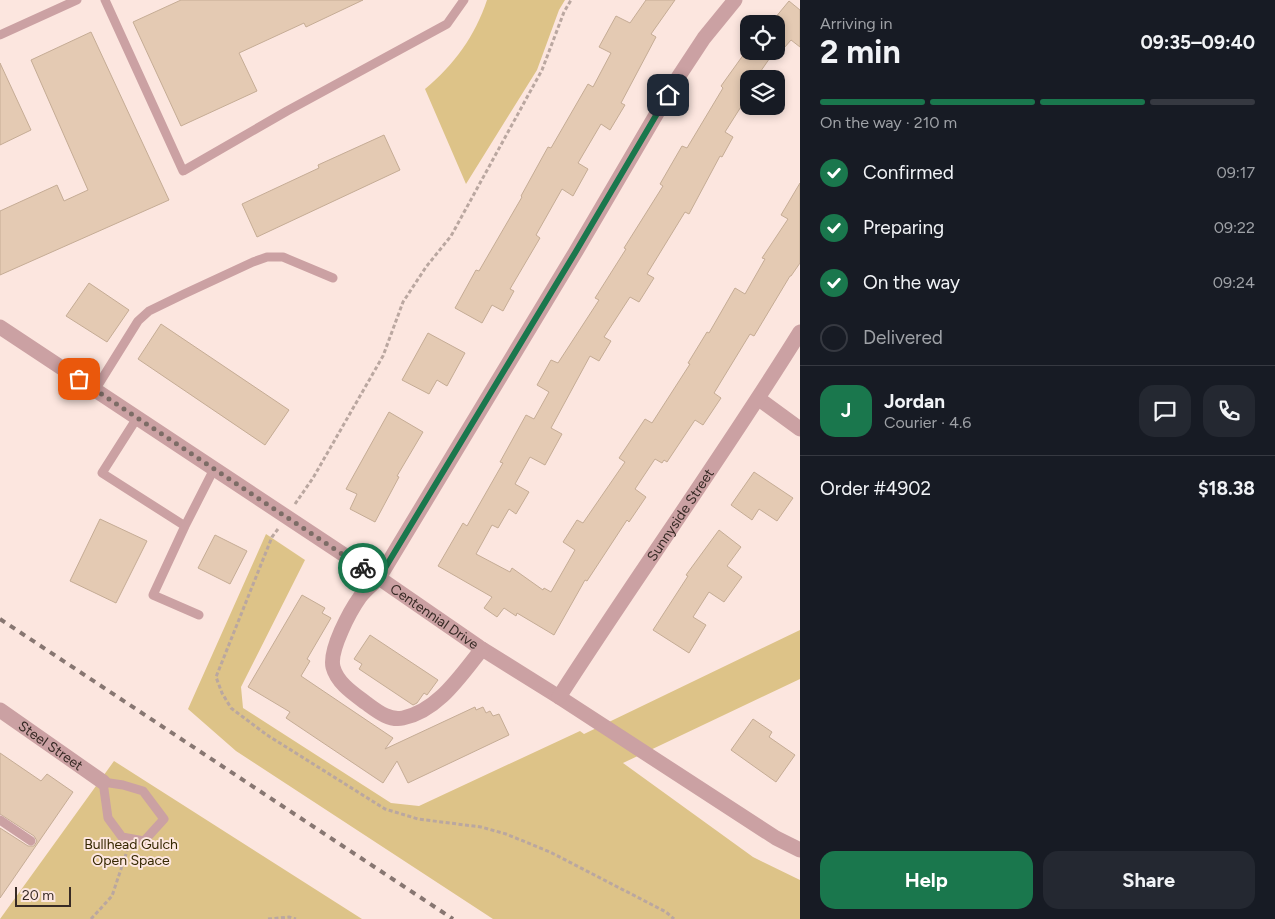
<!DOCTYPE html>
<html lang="en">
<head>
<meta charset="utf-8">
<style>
  body { margin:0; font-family:Figtree,sans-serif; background:#242831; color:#f1f3f6; height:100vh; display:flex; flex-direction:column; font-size:19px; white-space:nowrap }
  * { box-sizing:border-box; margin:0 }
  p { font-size:16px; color:#9ea1a6 }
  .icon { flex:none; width:28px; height:28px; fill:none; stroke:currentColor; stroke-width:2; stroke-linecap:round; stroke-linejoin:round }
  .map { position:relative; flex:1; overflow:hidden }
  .panel { display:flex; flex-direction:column; background:#171b24; width:475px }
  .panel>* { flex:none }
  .tools { position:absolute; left:740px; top:15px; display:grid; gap:10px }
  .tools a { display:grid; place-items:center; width:45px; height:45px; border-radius:10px; background:#171b24; box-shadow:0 2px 8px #0003; font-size:25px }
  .scale { position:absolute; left:15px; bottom:12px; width:56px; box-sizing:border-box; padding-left:5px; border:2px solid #372a25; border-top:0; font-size:14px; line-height:18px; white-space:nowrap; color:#372a25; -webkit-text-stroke:4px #fce6df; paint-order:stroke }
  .pin { position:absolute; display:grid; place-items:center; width:42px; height:42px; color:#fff; margin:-21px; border-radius:10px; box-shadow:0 2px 8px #0006 }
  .courier { position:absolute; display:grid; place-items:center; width:50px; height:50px; margin:-25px; border:4px solid #1a774d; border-radius:50%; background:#fff; color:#222; box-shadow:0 1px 6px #0007 }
  .head em { font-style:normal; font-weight:700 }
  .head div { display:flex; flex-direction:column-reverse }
  .head { display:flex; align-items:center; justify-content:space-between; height:85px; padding:0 20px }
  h1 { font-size:32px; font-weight:700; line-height:38px }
  .bar { display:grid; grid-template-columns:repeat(4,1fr); gap:8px 5px; align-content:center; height:60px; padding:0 20px }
  .bar i { height:6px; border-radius:4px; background:#363941 }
  .bar .active { background:#1a774d }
  .bar p { grid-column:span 4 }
  .line { display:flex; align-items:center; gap:12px; padding:0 20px; border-top:1px solid #363941 }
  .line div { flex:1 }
  .round { display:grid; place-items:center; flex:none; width:52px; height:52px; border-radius:15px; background:#242831 }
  ol { padding:0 20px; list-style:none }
  li { display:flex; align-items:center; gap:15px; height:55px }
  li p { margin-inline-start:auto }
  li .icon { padding:5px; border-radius:50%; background:#1a774d; color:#fff; stroke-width:4 }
  li:last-child { color:#9ea1a6 }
  li i { width:28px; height:28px; border:2px solid #363941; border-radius:50% }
  .action { display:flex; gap:10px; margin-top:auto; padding:10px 20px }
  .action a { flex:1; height:58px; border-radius:15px; background:#1a774d; color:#fff; font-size:20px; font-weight:700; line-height:58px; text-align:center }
  .action a+a { background:#242831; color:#f1f3f6 }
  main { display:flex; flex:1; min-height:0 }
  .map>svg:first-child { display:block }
  .green { fill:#ddc388 }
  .building { fill:#e4cab3; stroke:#c5ac95 }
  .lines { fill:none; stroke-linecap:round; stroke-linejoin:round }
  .path { stroke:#baa7a0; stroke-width:3; stroke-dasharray:4 2.5; stroke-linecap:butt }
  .lane { stroke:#cba1a3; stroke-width:9 }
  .street { stroke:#cba1a3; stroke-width:15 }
  .rail { stroke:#877671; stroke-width:4; stroke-dasharray:6 6; stroke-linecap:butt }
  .done { stroke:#7c6c66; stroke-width:5; stroke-dasharray:0 9 }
  .route { stroke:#1a774d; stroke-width:6 }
  .labels { text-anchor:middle; stroke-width:4; stroke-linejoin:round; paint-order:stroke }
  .street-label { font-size:14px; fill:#372a25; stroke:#fce6df }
  .park-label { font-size:14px; fill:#362802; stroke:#fce6df }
</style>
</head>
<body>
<main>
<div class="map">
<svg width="800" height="919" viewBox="0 0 800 919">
  <rect width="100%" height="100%" fill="#fce6df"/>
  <path class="green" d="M487,0h78l-6,10 -22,60 -71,114 -41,-95c29,-24 50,-53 62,-89z
    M266,534l39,26 -64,127 2,21 148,95 28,3 161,-75 4,3 216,-104v49l-177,84 130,94 47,23v39h-307l-257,-168 -48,-42z
    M114,761l248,158h-362z"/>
  <path class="building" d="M181,0h182l-57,27 -2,-4 -65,30 18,38 -76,35 -48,-104z
    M646,0h29l-24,34 5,3 -35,66 4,2 -15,25 -9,-6 -23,39 10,6 -15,27 -11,-7 -26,46 4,3 -30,51 4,2 -11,20 -11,-6 -10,18 -27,-15 21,-38 3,1 43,-74 -1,-1 27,-49 3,1 37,-64 5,3 18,-34 -12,-6 17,-31 14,7z
    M789,1l11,9v37l-9,-7 -13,15 -4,-3 -18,26 1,1h-8v27l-5,-4 -19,30 8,5 -11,20 -2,-1 -31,58 -4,-2 -38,62 7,4 -15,24 -9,-5 -26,40 7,4 -12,20 -9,-5 -39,72 11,6 -17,31 -15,-8 -15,27 14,8 -13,22 -7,-5 -11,19 -6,-3 -16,29 34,18 2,-4 31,22 1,-2 7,4 24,-42 -12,-8 14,-22 6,3 42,-61 -6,-4 26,-39 7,4 38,-59 -2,-1 19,-31 2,1 26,-45 10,6 20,-35 -3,-1 26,-39 -7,-4 19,-32v80l-9,13h-1l-36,60 -4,-2 -36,59 7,5 -18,27 -8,-5 -28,42 -3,-2 -2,3 -7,-4 -20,30 11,8 -17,25 -2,-2 -40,61 -2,-1 -31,55 -37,-22 -1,3 -12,-8 -7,9 -13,-9 8,-11 -54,-31 25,-43 4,3 36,-63 -3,-1 26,-47 8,4 15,-27 -12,-7 14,-25 7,3 41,-63 -4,-2 31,-49 -2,-1 39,-62 -3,-2 22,-38 5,2 36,-60 -2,-2 28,-39v4h27v-27h-6z
    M91,32l78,168 -169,75v-64l57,-26 7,16 24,-11 -57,-130z
    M0,63l31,67 -31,15z
    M384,135l16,35 -143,67 -15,-33 77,-36 -1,-3z
    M89,283l40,27 -22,32 -41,-26z
    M161,324l128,86 -24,35 -127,-86z
    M428,333l37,20 -18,33 -10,-6 -8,14 -27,-14z
    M389,412l34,20 -26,44 2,1 -24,45 -25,-13 7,-15 -11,-5z
    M754,472l39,26 -16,23 -18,-12 -7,11 -21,-15z
    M100,519l47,22 -31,62 -46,-22z
    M719,530l22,17 -14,19 15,11 -18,25 -15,-10 -16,25 13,8 -17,28 -36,-23 35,-54 -2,-1z
    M215,535l32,16 -17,33 -32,-16z
    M302,595l23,13 -3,5 9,5 -24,41 3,2 -9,15 92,62 -8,11 90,-42 1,3 7,-3 3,6 4,-2 3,5 6,-2 10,21 -101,48 -11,-22 -14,22 -97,-65 4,-6 -42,-25z
    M370,635l68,45 -11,15 -3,-2 -7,10 -4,2 -54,-36 3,-5 -8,-5z
    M753,719l19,13 -3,5 26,18 -19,27 -45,-32z
    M0,753l41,28 6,-7 26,18 -73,106v-70l28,18h6l3,-5 -3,-5 -34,-22z"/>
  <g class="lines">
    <path class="path" d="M295,504l18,-26 70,-122 20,-54 23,-35 25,-31 91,-166 22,-58 7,-12
      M278,529l-6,8 -56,140 6,16 9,15 36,27 118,74 33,10 63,8 25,7 44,18 116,60 8,7
      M91,919l21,-23 15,-45
      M268,919l21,-2 7,2"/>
    <path class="lane" d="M105,0l78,171 104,-60 160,-87 17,-24
      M0,35l77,-35
      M95,390l43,-69 11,-10 35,-17 69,-32 14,-5h16l50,21
      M137,418l-35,55 83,53
      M199,615l-46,-20 32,-69 29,-57
      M103,782l20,3 20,6 21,28 -20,22 -22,-4 -14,-19z
      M0,820l31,21"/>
    <g class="street">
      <path id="s1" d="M0,327l379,251 100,69 80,50 217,141 24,12"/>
      <path d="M759,399l41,30"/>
      <path d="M482,649c-21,26 -44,62 -79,69 -14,3 -26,-7 -37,-15 -12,-9 -29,-20 -33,-36 -4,-17 17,-56 27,-70 5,-7 13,-13 19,-19l196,-325 102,-174 27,-41 31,-38"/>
      <path id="s2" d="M559,697c79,-123 164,-241 241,-365"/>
      <path id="s3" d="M0,710l103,72"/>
    </g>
    <path class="rail" d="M0,619l453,300"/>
  </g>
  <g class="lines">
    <path class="done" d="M79,379l284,189"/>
    <path class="route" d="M363,568l16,10 196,-325 93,-158"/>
  </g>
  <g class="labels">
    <g class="street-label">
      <text dy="5" stroke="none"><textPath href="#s2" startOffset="219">Sunnyside Street</textPath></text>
      <text dy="5" stroke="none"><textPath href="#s1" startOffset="522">Centennial Drive</textPath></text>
      <text dy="5" stroke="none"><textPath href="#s3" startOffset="62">Steel Street</textPath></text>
    </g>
    <g class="park-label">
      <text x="131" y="849">Bullhead Gulch<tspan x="131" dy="16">Open Space</tspan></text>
    </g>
  </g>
</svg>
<div class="tools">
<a><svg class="icon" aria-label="locate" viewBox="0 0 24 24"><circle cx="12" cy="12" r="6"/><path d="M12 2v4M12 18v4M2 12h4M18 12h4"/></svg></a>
<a><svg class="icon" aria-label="layers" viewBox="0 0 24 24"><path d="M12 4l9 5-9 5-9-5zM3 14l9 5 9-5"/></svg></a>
</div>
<div class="scale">20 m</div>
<div class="pin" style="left:79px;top:379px;background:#ea580c"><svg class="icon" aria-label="bag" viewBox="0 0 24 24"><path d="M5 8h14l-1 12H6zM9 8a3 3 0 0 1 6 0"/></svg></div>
<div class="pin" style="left:668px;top:95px;background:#1f2937"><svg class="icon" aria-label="home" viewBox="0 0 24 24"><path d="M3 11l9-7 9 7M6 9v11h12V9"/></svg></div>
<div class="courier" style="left:363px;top:568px"><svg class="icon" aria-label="bike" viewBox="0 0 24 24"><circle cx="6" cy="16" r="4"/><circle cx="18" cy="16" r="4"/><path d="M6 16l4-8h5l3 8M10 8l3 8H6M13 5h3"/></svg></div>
</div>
<section class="panel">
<div class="head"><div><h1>2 min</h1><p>Arriving in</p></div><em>09:35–09:40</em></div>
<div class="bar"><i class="active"></i><i class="active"></i><i class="active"></i><i></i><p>On the way · 210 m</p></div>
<ol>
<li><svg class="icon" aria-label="check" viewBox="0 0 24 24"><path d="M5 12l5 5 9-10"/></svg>Confirmed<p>09:17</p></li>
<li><svg class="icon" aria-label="check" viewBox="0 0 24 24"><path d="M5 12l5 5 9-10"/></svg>Preparing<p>09:22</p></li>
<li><svg class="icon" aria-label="check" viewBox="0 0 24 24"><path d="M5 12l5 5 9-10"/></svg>On the way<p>09:24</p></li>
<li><i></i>Delivered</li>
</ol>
<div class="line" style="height:90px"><b class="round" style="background:#1a774d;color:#fff">J</b><div><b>Jordan</b><p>Courier · 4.6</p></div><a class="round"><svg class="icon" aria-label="chat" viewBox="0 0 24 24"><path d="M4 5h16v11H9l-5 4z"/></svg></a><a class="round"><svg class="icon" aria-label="phone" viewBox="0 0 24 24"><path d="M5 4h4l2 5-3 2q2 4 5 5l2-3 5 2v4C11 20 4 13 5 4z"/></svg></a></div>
<div class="line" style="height:65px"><div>Order #4902</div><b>$18.38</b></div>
<div class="action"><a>Help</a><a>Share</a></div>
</section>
</main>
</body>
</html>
